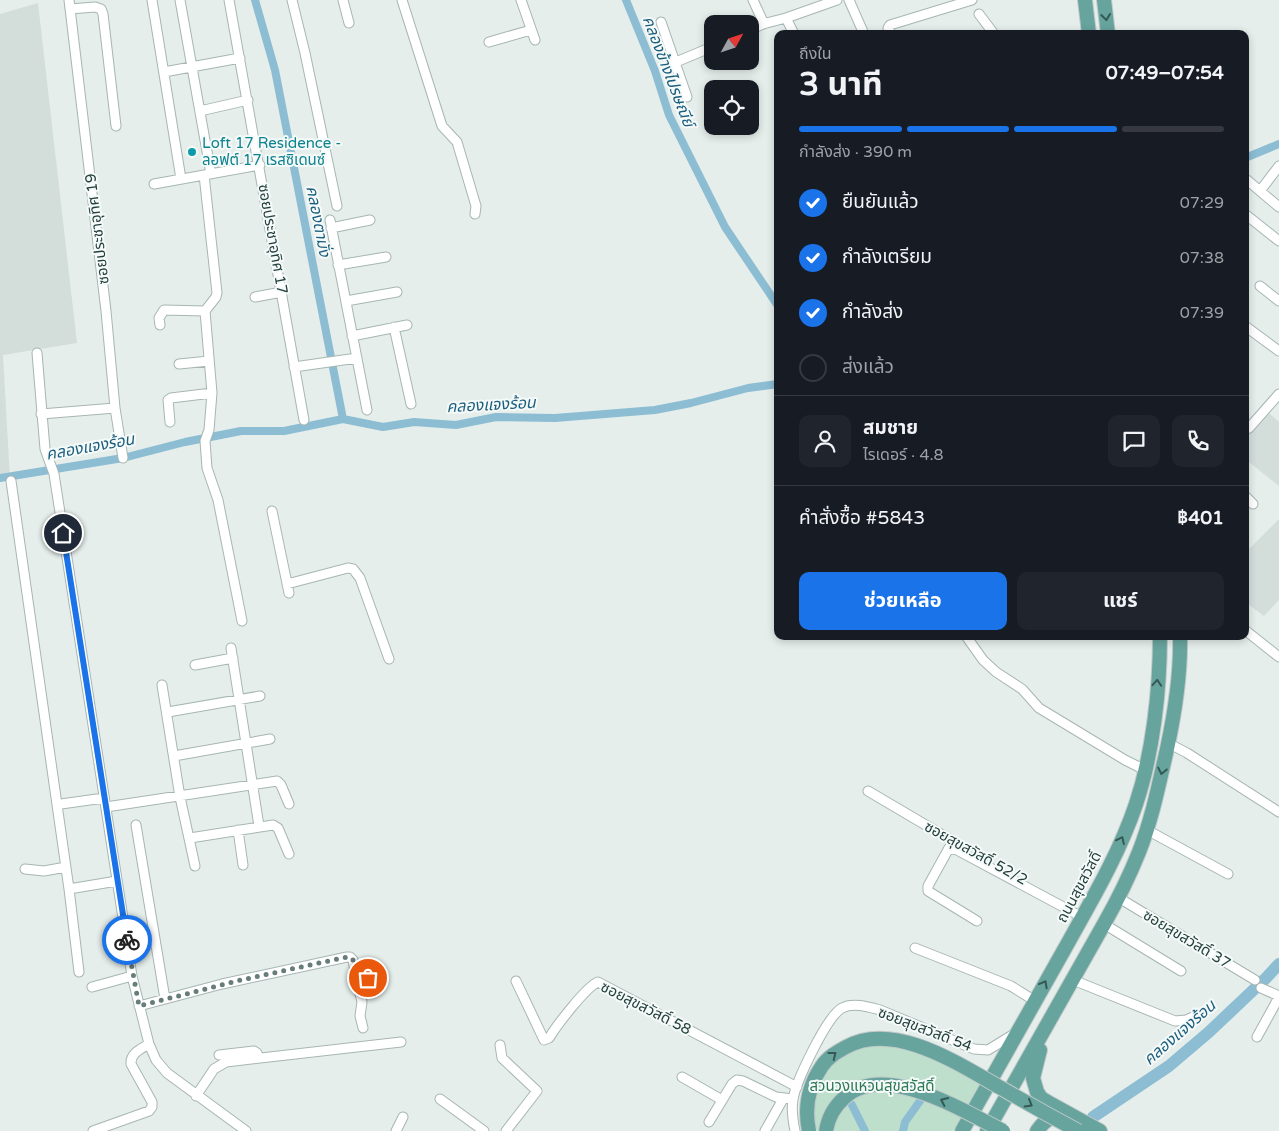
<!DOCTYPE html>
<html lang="th">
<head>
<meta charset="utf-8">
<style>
  body { margin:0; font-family:"Varela Round","Noto Sans Thai",sans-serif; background:#20242c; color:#f1f3f6; height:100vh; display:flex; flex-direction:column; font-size:19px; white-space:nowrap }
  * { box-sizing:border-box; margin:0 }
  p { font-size:16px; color:#9ea1a6 }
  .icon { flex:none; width:28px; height:28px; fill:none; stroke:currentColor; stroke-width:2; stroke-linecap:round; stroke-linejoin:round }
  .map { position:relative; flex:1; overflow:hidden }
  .panel { position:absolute; left:774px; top:30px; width:475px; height:610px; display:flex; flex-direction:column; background:#171b24; border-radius:10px; box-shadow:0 2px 8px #0003 }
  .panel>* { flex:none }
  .needle { width:32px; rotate:50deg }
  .fabs { position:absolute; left:704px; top:15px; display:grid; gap:10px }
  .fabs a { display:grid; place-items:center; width:55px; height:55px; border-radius:10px; background:#171b24; box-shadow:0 2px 8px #0003; font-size:25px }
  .pin { position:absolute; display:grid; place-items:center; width:42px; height:42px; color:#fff; margin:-21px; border:2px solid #fff; border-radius:50%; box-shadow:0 1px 5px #0007 }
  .courier { position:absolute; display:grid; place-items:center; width:50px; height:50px; margin:-25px; border:4px solid #1a73e8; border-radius:50%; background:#fff; color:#222; box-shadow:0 1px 6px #0007 }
  .overview em { font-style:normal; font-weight:700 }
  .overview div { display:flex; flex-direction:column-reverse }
  .overview { display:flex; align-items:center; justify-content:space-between; height:85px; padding:0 25px }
  h1 { font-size:32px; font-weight:700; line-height:38px }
  .bar { display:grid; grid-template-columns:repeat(4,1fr); gap:8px 5px; align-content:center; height:60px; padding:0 25px }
  .bar i { height:6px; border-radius:4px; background:#363941 }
  .bar .active { background:#1a73e8 }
  .bar p { grid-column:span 4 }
  .line { display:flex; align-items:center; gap:12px; padding:0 25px; border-top:1px solid #363941 }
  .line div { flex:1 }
  .round { display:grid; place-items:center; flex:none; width:52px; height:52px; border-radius:10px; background:#20242c }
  ol { padding:0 25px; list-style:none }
  li { display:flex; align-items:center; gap:15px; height:55px }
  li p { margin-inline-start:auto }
  li .icon { padding:5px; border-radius:50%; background:#1a73e8; color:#fff; stroke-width:4 }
  li:last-child { color:#9ea1a6 }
  li i { width:28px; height:28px; border:2px solid #363941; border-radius:50% }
  .button { display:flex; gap:10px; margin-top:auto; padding:10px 25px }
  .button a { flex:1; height:58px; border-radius:10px; background:#1a73e8; color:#fff; font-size:20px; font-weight:700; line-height:58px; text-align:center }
  .button a+a { background:#20242c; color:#f1f3f6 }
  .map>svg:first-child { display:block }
  .built { fill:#d3dedb }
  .green { fill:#bddfcc }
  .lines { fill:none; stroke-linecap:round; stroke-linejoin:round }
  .canal { stroke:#8cbdd3; stroke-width:8 }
  .river { stroke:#8cbdd3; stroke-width:12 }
  .street-casing { stroke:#a7b6b3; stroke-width:11 }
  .primary-casing { stroke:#c1cac9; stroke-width:16 }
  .street { stroke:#fff; stroke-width:9 }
  .primary { stroke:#68a49e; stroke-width:14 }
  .primary-bridge-casing { stroke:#c1cac9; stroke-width:16; stroke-linecap:butt }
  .primary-bridge { stroke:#68a49e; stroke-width:14 }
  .oneway { stroke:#345955 }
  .done { stroke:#677d7a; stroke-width:5; stroke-dasharray:0 9 }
  .route { stroke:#1a73e8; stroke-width:6 }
  .culture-dot { fill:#0f9aa8; stroke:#f5faf9; stroke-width:2 }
  .labels { text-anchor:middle; stroke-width:4; stroke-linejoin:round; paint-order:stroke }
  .culture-label { font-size:15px; fill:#0d838f; stroke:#f5faf9; text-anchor:start }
  .street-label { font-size:15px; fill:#23403d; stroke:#f5faf9 }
  .park-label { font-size:15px; fill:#2c7855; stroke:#f5faf9 }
  .water-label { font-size:16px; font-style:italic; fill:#1b5e7e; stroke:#f5faf9 }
</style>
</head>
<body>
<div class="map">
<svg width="1279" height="1131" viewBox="0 0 1279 1131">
  <rect width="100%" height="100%" fill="#e5eeeb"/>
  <path class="built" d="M38,3l39,340 -74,12 7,124 -10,2v-467z
    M1269,413l10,9v64l-34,-27v-25z
    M1279,519v81l-15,16 -19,-14v-49z"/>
  <path class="green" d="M863,1039l53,6 67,33 -30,53h-146l16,-70z"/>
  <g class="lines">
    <path class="canal" d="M255,0l20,70 68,349
      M626,0l29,71 14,44 56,112 53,79
      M1245,158l34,-14
      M0,478l123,-20 62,-16 56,-11h43l59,-12 40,8 31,-5 42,3 40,-8 59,1 100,-8 36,-7 57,-15 30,-4
      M852,1105l13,26
      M903,1131l2,-9 15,-21"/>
    <path class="river" d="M1093,1117l76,-51 40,-34 57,-54 13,-14"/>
    <g class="street-casing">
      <path id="street" d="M69,0l37,311 9,97 8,50
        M152,0l29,179
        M180,0l31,174
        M229,0l75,420
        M292,0l13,53 32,153
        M343,0l6,23
        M402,0l40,126 15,16 19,64 -1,8
        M521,0l14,40
        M753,0l11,24
        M849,0l15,34
        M70,9l25,-2 6,2 2,5 13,112
        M979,14l15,20
        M786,18l8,16
        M661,22l26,75
        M750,30l13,-6 23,-6 51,-18
        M891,34l-3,-6 2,-3 82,-25
        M489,42l42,-12
        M676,62l36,-15
        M164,72l76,-14
        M200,111l48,-11
        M204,175l13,118 -1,4 -11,14 7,82 -3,37 -4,11 2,27 11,32 24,121
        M1247,180l32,27
        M154,184l106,-19
        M1260,191l19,-25
        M1245,214l34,27
        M330,220l37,190
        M331,228l39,-8
        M338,265l48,-8
        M1260,286l19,15
        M255,297l27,-5
        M346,301l51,-9
        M160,325l-1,-7 5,-8 41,1
        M1245,326l34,25
        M394,327l17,77
        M352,336l55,-11
        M37,353l8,96 9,25 78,502 17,68 7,16 11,13 79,58
        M179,364l30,-3
        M294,367l63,-9
        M41,414l74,-6
        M170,422l-2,-22 3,-2 41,-5
        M1245,430l4,-2 30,-34
        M11,481l58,408
        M1245,496l8,8
        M272,511l17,82
        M287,584l61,-16 5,1 7,9 29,81
        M1245,630l34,27
        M966,636l17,24 13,12 26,17 17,19 86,52 20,10
        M231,648l28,178
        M195,665l38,-7
        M162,685l18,112 15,69
        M168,712l92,-16
        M1168,743l19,10 92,59
        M174,756l96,-17
        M868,791l95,56
        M61,804l43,-6
        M106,807l171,-26 4,4 8,19
        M136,825l29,174
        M238,830l5,35
        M1147,830l81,44
        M190,838l83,-13 5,3 11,26
        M25,869l19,2 22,-4
        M1119,898l136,82
        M977,921l-49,-30v-5l21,-38 8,2 125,67
        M1104,924l77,47
        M915,948l96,38 24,15
        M79,972l-10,-83 48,-8
        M356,977l6,25 -2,14 3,12
        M1073,980l102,41 11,-1 9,-4
        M516,981l28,59 5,-2c8,-13 37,-51 49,-56l199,105
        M92,987l40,-11
        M1261,988l18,8
        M139,1006l83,-22 125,-27h3l3,3 3,17 4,2 8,-1
        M1257,1037l22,-40
        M500,1045l2,13 35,33 -31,40
        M219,1055l35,-4 3,2 1,5
        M682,1077l40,23
        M196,1096l18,-27 12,-7 175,-20
        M440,1099l44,32
        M709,1122l23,-38 5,-4 6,1 33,16 17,2
        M93,1131l56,-20 3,-4v-5l-21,-38c-1,-11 10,-15 18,-20
        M396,1131l7,-14
        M765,1131l18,-32
        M795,1131c-2,-10 -4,-21 -2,-31 2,-17 34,-84 49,-92 11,-6 27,-1 38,2l94,39 14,1 26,-16"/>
    </g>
    <g class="primary-casing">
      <path id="primary" d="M1085,0l4,34
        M1104,0l4,34
        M1040,1050l-7,28 4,14 4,6 10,6 49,27
        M962,1131c34,-61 68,-121 102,-181 26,-47 55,-95 72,-146 17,-51 24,-114 24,-168
        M987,1131l117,-207c13,-23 25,-47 35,-72 13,-33 20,-68 28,-103 8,-37 14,-74 13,-113
        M1037,1131c7,-10 14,-16 26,-13"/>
    </g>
    <use href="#street" class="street"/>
    <use href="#primary" class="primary"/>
    <g class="primary-bridge-casing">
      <path id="primary-bridge" d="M809,1131c-5,-24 0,-46 13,-65 6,-9 15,-14 24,-19 48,-27 114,18 155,41 26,15 51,29 77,43
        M826,1131c2,-13 8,-24 18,-33 39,-38 121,14 159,33"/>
    </g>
    <use href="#primary-bridge" class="primary-bridge"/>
  </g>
  <defs><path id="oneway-chevron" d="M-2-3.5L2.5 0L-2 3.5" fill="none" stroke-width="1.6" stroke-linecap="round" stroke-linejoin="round" transform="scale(1.25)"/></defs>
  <g class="oneway">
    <use href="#oneway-chevron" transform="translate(1106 17) rotate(83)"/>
    <use href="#oneway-chevron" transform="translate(1157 683) rotate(-86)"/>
    <use href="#oneway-chevron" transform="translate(1162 771) rotate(102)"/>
    <use href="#oneway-chevron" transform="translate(1121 840) rotate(-64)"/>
    <use href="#oneway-chevron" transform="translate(1044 984) rotate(-61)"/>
    <use href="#oneway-chevron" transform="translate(833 1055) rotate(-38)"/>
    <use href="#oneway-chevron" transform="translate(944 1101) rotate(-155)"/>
    <use href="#oneway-chevron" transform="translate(1029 1104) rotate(30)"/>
  </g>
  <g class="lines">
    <path class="done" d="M127,940l12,66 102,-26 106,-23h3l3,3 3,17 4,2 8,-1"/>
    <path class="route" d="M63,533l64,407"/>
  </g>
  <circle class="culture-dot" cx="192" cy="152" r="5"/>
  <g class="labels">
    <g class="culture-label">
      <text x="202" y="148">Loft 17 Residence -<tspan x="202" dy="17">ลอฟต์ 17 เรสซิเดนซ์</tspan></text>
    </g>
    <g class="street-label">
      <text transform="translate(97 229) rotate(-97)" y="5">ซอยประชาอุทิศ 19</text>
      <text transform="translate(273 239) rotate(80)" y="5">ซอยประชาอุทิศ 17</text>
      <text transform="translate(976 853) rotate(29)" y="5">ซอยสุขสวัสดิ์ 52/2</text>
      <text transform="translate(1079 887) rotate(-62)" y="5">ถนนสุขสวัสดิ์</text>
      <text transform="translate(1187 939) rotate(31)" y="5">ซอยสุขสวัสดิ์ 37</text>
      <text transform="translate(646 1008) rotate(27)" y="5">ซอยสุขสวัสดิ์ 58</text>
      <text transform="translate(925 1029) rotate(21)" y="5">ซอยสุขสวัสดิ์ 54</text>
    </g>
    <g class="park-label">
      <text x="872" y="1091">สวนวงแหวนสุขสวัสดิ์</text>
    </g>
    <g class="water-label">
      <text transform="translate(669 71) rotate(69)" y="6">คลองข้างไปรษณีย์</text>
      <text transform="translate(319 221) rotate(79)" y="6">คลองตามั่ง</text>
      <text transform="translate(491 404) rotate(-3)" y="6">คลองแจงร้อน</text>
      <text transform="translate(90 446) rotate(-10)" y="6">คลองแจงร้อน</text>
      <text transform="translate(1179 1032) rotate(-41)" y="6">คลองแจงร้อน</text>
    </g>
  </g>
</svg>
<div class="fabs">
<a><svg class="needle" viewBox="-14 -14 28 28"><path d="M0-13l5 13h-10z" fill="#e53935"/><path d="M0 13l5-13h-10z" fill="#9ea1a6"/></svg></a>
<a><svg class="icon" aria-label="locate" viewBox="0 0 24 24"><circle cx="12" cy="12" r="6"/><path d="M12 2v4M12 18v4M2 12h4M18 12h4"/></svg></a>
</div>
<div class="pin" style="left:368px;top:978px;background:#ea580c"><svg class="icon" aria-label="bag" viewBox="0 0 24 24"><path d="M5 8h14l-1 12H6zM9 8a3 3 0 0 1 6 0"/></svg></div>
<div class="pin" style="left:63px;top:533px;background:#1f2937"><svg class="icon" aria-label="home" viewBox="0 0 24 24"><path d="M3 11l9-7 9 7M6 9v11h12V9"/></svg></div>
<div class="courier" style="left:127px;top:940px"><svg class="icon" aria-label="bike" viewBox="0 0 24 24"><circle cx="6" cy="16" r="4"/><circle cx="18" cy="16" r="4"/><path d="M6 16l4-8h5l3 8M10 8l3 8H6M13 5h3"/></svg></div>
<section class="panel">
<div class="overview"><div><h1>3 นาที</h1><p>ถึงใน</p></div><em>07:49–07:54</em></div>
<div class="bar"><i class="active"></i><i class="active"></i><i class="active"></i><i></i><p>กำลังส่ง · 390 m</p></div>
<ol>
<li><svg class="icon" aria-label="check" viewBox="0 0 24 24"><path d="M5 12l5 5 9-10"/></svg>ยืนยันแล้ว<p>07:29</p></li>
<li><svg class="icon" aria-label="check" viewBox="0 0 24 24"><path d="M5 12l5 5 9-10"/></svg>กำลังเตรียม<p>07:38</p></li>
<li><svg class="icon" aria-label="check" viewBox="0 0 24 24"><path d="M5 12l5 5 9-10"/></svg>กำลังส่ง<p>07:39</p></li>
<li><i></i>ส่งแล้ว</li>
</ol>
<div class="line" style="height:90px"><a class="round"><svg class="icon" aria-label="person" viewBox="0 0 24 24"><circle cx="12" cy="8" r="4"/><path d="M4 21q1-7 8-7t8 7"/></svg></a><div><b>สมชาย</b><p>ไรเดอร์ · 4.8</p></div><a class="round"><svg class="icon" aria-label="chat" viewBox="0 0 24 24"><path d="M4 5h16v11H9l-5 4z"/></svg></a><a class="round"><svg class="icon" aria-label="phone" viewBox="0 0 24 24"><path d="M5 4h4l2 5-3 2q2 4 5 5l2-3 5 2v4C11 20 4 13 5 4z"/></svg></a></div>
<div class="line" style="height:65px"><div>คำสั่งซื้อ #5843</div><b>฿401</b></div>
<div class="button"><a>ช่วยเหลือ</a><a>แชร์</a></div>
</section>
</div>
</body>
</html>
